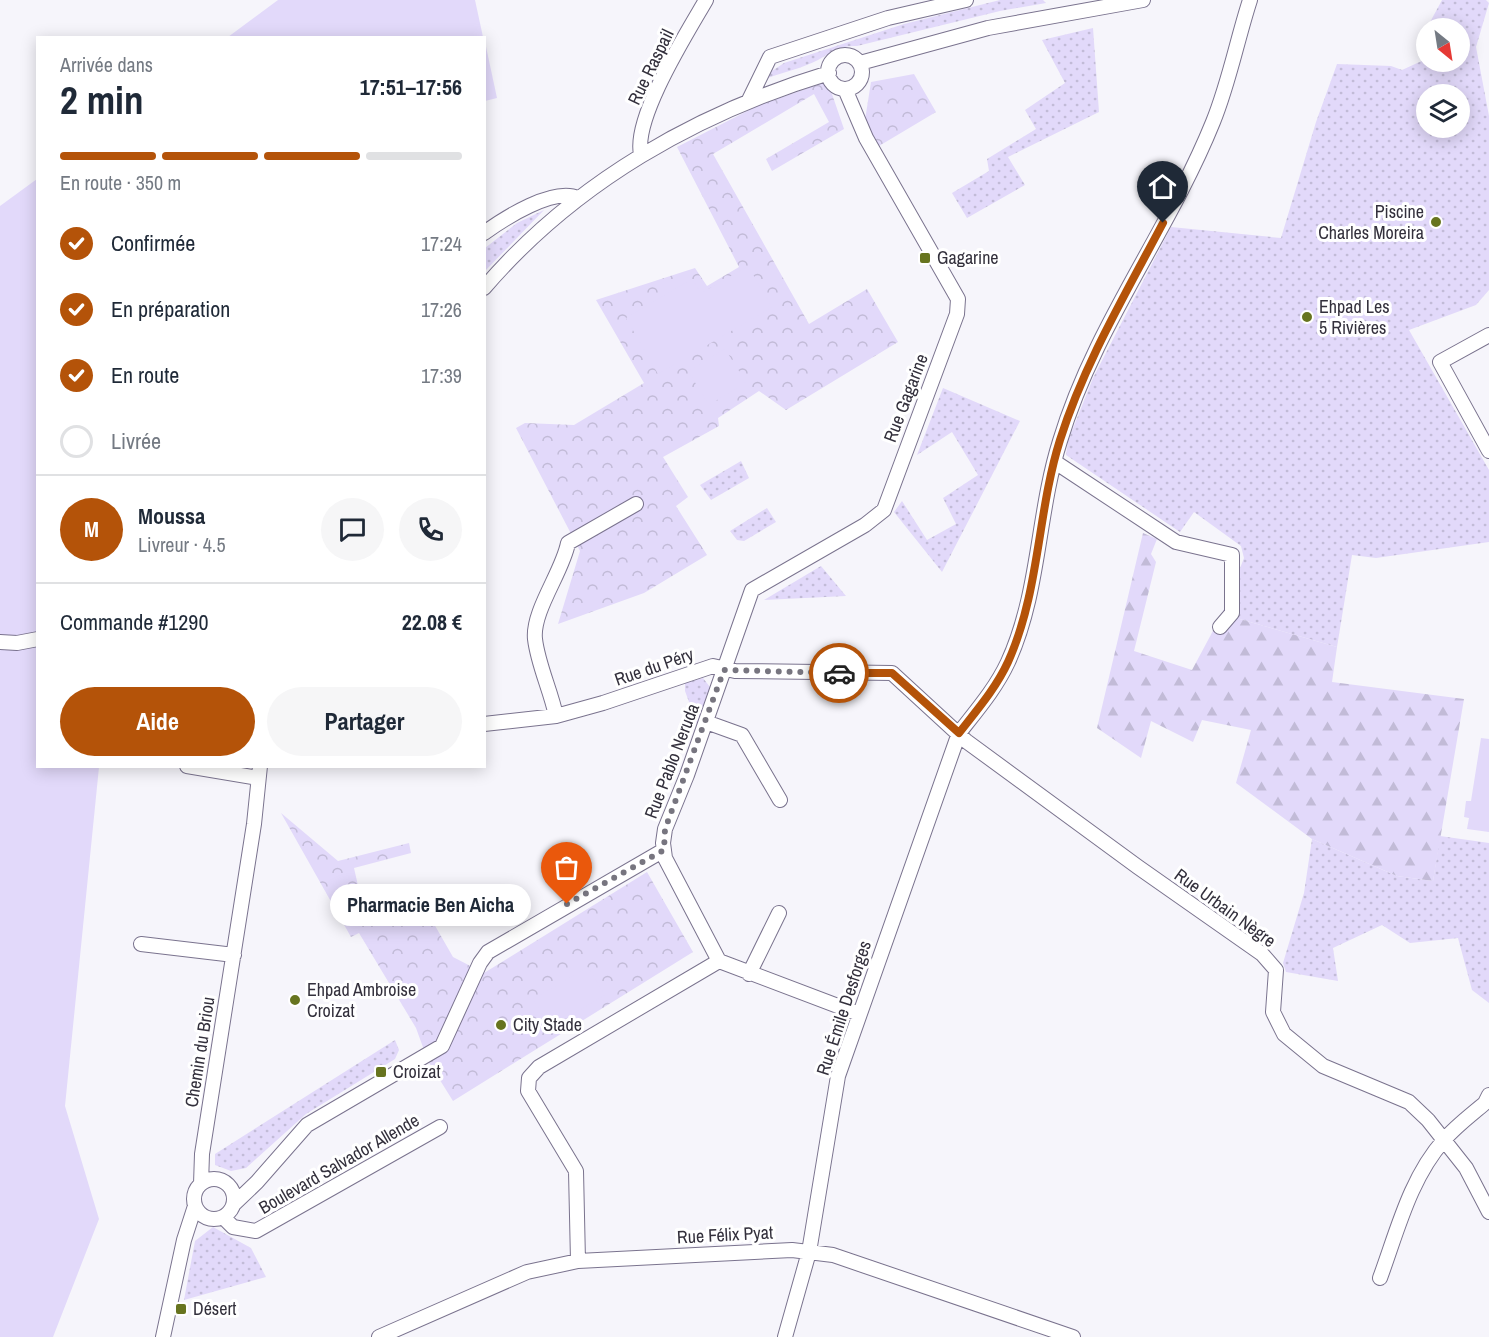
<!DOCTYPE html>
<html lang="fr">
<head>
<meta charset="utf-8">
<style>
  body { margin:0; font-family:"Archivo Narrow",sans-serif; background:#f6f6f7; color:#1f2937; height:100vh; display:flex; flex-direction:column; font-size:22px; white-space:nowrap }
  * { box-sizing:border-box; margin:0 }
  p { font-size:20px; color:#747a83 }
  .icon { flex:none; width:33px; height:33px; fill:none; stroke:currentColor; stroke-width:2; stroke-linecap:round; stroke-linejoin:round }
  .map { position:relative; flex:1; overflow:hidden }
  .panel { position:absolute; left:36px; top:36px; width:450px; height:732px; display:flex; flex-direction:column; background:#fff; border-radius:0px; box-shadow:0 3px 15px #0003 }
  .panel>* { flex:none }
  .needle { width:39px; rotate:150deg }
  .buttons { position:absolute; left:1416px; top:18px; display:grid; gap:12px }
  .buttons a { display:grid; place-items:center; width:54px; height:54px; border-radius:50%; background:#fff; box-shadow:0 3px 15px #0003; font-size:30px }
  .pin { position:absolute; display:grid; place-items:center; width:51px; height:51px; color:#fff; margin:-62px -26px; border-radius:50% 50% 50% 0; rotate:-45deg; box-shadow:0 0 6px #0007 }
  .pin .icon { rotate:45deg }
  .courier { position:absolute; display:grid; place-items:center; width:60px; height:60px; margin:-30px; border:4px solid #b45309; border-radius:50%; background:#fff; color:#222; box-shadow:0 2px 8px #0007 }
  .bubble { position:absolute; height:42px; border-radius:21px; background:#fff; box-shadow:0 3px 15px #0003; font-size:20px; font-weight:700; line-height:42px; text-align:center }
  .head em { font-style:normal; font-weight:700 }
  .head div { display:flex; flex-direction:column-reverse }
  .head { display:flex; align-items:center; justify-content:space-between; height:102px; padding:0 24px }
  h1 { font-size:39px; font-weight:700; line-height:45px }
  .bar { display:grid; grid-template-columns:repeat(4,1fr); gap:9px 6px; align-content:center; height:72px; padding:0 24px }
  .bar i { height:8px; border-radius:4px; background:#e0e1e3 }
  .bar .current { background:#b45309 }
  .bar p { grid-column:span 4 }
  .line { display:flex; align-items:center; gap:15px; padding:0 24px; border-top:2px solid #e0e1e3 }
  .line div { flex:1 }
  .round { display:grid; place-items:center; flex:none; width:63px; height:63px; border-radius:32px; background:#f6f6f7 }
  ol { padding:0 24px; list-style:none }
  li { display:flex; align-items:center; gap:18px; height:66px }
  li p { margin-inline-start:auto }
  li .icon { padding:6px; border-radius:50%; background:#b45309; color:#fff; stroke-width:4 }
  li:last-child { color:#747a83 }
  li i { width:33px; height:33px; border:3px solid #e0e1e3; border-radius:50% }
  .button { display:flex; gap:12px; margin-top:auto; padding:12px 24px }
  .button a { flex:1; height:69px; border-radius:36px; background:#b45309; color:#fff; font-size:24px; font-weight:700; line-height:69px; text-align:center }
  .button a+a { background:#f6f6f7; color:#1f2937 }
  .map>svg:first-child { display:block }
  .grass { fill:url(#grass-dots); fill-rule:evenodd }
  .forest { fill:url(#forest-firs) }
  .park { fill:url(#park-crowns) }
  .garden { fill:#e2d9fa }
  .lines { fill:none; stroke-linecap:round; stroke-linejoin:round }
  .minor-casing { stroke:#7a738e; stroke-width:16 }
  .minor { stroke:#fff; stroke-width:14 }
  .done { stroke:#77757f; stroke-width:6; stroke-dasharray:0 10.8 }
  .route { stroke:#b45309; stroke-width:8 }
  .poi-dot { fill:#67741f; stroke:#fff; stroke-width:2 }
  .labels { text-anchor:middle; stroke-width:6; stroke-linejoin:round; paint-order:stroke }
  .street-label { font-size:18px; fill:#33303c; stroke:#fff }
  .poi-label { font-size:18px; fill:#33303c; stroke:#fff; text-anchor:start }
</style>
</head>
<body>
<div class="map">
<svg width="1489" height="1337" viewBox="0 0 1489 1337">
  <defs>
    <pattern id="grass-dots" width="8" height="8" patternUnits="userSpaceOnUse" patternTransform="scale(1.5)"><rect width="8" height="8" fill="#e2d9fa"/><path d="M2 2h.1M6 6h.1" fill="none" stroke="#c2bbd7" stroke-width="1.8" stroke-linecap="round"/></pattern>
    <pattern id="forest-firs" width="22" height="20" patternUnits="userSpaceOnUse" patternTransform="scale(1.5)"><rect width="22" height="20" fill="#e2d9fa"/><path d="M5 1l3.5 6h-7zM16 11l3.5 6h-7z" fill="#c2bbd7"/></pattern>
    <pattern id="park-crowns" width="20" height="18" patternUnits="userSpaceOnUse" patternTransform="scale(1.5)"><rect width="20" height="18" fill="#e2d9fa"/><path d="M2 6a3 3 0 1 1 6 0M12 15a3 3 0 1 1 6 0" fill="none" stroke="#c2bbd7"/></pattern>
  </defs>
  <rect width="100%" height="100%" fill="#f6f5fb"/>
  <path class="grass" d="M1000,0h43l3,3 -46,8 -143,35c-17,-1 -25,6 -39,14 -15,8 -34,12 -50,18l4,-7 12,-8 120,-39z
    M1442,0h44l3,3 -13,44 13,69v174l-13,15 -67,25 80,140v72l-113,16 -24,-3 -15,92 -115,-33 22,-56 -3,-12 -47,-34 -14,20 -114,-77 2,-14 25,-63 78,-151 110,11 35,-116 21,-58 54,2 11,4 24,-11v3h34v-34h-30l-2,-2zM1426,94h34v34h-34z
    M1093,28l6,84 -91,45 17,28 -58,33 -15,-25 37,-22 -2,-12 49,-30 -11,-19 40,-27 -23,-43z
    M544,210l-59,61v-23l32,-25z
    M943,388l77,33 -78,151 -48,-60 8,-11 25,39 29,-16 -13,-26 35,-23 -26,-43 -35,23z
    M741,461l8,17 -38,22 -11,-15z
    M767,508l9,14 -32,19 -7,-1 -7,-9z
    M821,566l25,30 -82,4z
    M703,678l7,9 -13,37 -12,-33v-8z
    M1440,836l49,7v160l-17,-13 -14,-52 -48,5 -28,-18 -49,23 5,33 -52,-9 -3,-9 21,-70 8,-54 85,37 36,5z
    M395,1040l4,10 -4,9 -89,55 -60,54 -15,3 -16,-6v-11z
    M213,1227l38,21 15,29 -82,23 11,-59z"/>
  <path class="forest" d="M1143,533l14,6 -6,15 5,8 -22,89 58,19 30,-56 115,33 -5,35 132,17 -31,182 -36,-5 -85,-37 -76,-56 15,-53 -49,-10 -9,22 -42,-21 -10,37 -44,-30z"/>
  <path class="park" d="M914,74l22,38 -57,34 -14,-26 6,-38z
    M823,83l9,11 12,35 -72,42 -6,-12 63,-37 -15,-28 -101,60 96,170 58,-35 31,53 -112,68 -27,-19 -41,27 1,8 -56,31 25,40 -12,9 31,49 -63,38 -86,31 22,-73 -64,-123 9,-5 49,2 70,-42 -48,-83 99,-32 12,18 32,-19 -62,-120 80,-41z
    M281,813l57,48 71,-18 2,10 -57,15 5,22 8,-1 3,12 44,-12 39,68 31,16 163,-101 46,80 -240,149 -25,-40 -12,-33 -57,-95 -8,4z"/>
  <path class="garden" d="M278,0h197l8,37h-255z
    M485,42l12,56 -12,3h-1z
    M37,179l1,587 61,1 -34,339 34,113 -46,118h-53v-1131z
    M748,266l24,41 -114,67 -32,-56 66,-39 9,14z
    M725,349l21,33 -37,23 -21,-34z
    M1481,738l8,1v93l-22,-3 2,-11 -5,-1 2,-16h5z
    M588,967l17,28 -55,33 -17,-29z"/>
  <g class="lines">
    <g class="minor-casing">
      <path id="minor" d="M828 72a17 17 0 1 1 34 0a17 17 0 1 1-34 0Z
        M860,63l128,-35 155,-28
        M749,100l21,-43 118,-39 78,-18
        M641,154c-8,-36 46,-121 65,-154
        M484,233c21,-15 69,-46 94,-35
        M484,288c91,-106 213,-175 345,-215
        M1489,335l-49,27 49,89
        M1055,462l121,80 56,13v58l-12,14
        M0,642l17,1 21,-4
        M556,716c-5,-25 -18,-51 -21,-77 -3,-28 28,-68 33,-96l68,-39
        M706,722l36,13 38,65
        M484,724l72,-8 47,-13 110,-37 22,5 157,2 74,68 172,126 124,87 14,16 -3,42 11,22 39,32 86,36 19,18 38,48 23,44
        M187,766l71,12
        M141,944l93,11
        M719,961l-54,-103 -2,-15 2,-14 22,-54 65,-185 113,-65 19,-15 73,-196 1,-15 -92,-161 -21,-49
        M719,961l140,53
        M749,974l30,-61
        M194 1199a20 20 0 1 1 40 0a20 20 0 1 1-40 0Z
        M201,1184l1,-30 52,-330 6,-58
        M234,1204l23,-22 50,-57 135,-79 38,-83 8,-11 176,-102
        M223,1217l10,10 23,4 184,-104
        M578,1261l-2,-90 -48,-80 1,-13 10,-11 180,-106
        M1380,1278c17,-46 30,-100 64,-138 12,-14 27,-25 41,-37l4,-8
        M163,1337l21,-97 11,-34
        M379,1337l148,-65 51,-11 214,-11 41,5 240,82
        M785,1337l24,-85 29,-176 121,-343c18,-23 37,-45 49,-71 32,-70 29,-148 52,-221 34,-114 109,-210 153,-319 16,-39 24,-82 37,-122"/>
    </g>
    <use href="#minor" class="minor"/>
  </g>
  <g class="lines">
    <path class="done" d="M567,904l97,-54 1,-21 59,-159 115,3"/>
    <path class="route" d="M839,673h53l67,60c18,-23 37,-45 49,-71 32,-71 29,-149 52,-222 24,-76 66,-147 103,-217"/>
  </g>
  <g class="poi-dot">
    <circle cx="1436" cy="222" r="6"/>
    <rect x="919" y="252" width="12" height="12" rx="3"/>
    <circle cx="1307" cy="317" r="6"/>
    <circle cx="295" cy="1000" r="6"/>
    <circle cx="501" cy="1025" r="6"/>
    <rect x="375" y="1066" width="12" height="12" rx="3"/>
    <rect x="175" y="1303" width="12" height="12" rx="3"/>
  </g>
  <g class="labels">
    <g class="street-label">
      <text transform="translate(651 67) rotate(-64)" y="6">Rue Raspail</text>
      <text transform="translate(906 398) rotate(-69)" y="6">Rue Gagarine</text>
      <text transform="translate(654 667) rotate(-19)" y="6">Rue du Péry</text>
      <text transform="translate(672 761) rotate(-69)" y="6">Rue Pablo Neruda</text>
      <text transform="translate(1225 908) rotate(36)" y="6">Rue Urbain Nègre</text>
      <text transform="translate(844 1008) rotate(-72)" y="6">Rue Émile Desforges</text>
      <text transform="translate(200 1052) rotate(-81)" y="6">Chemin du Briou</text>
      <text transform="translate(339 1164) rotate(-30)" y="6">Boulevard Salvador Allende</text>
      <text transform="translate(725 1235) rotate(-3)" y="6">Rue Félix Pyat</text>
    </g>
    <g class="poi-label">
      <text x="1424" y="218" text-anchor="end">Piscine<tspan x="1424" dy="21">Charles Moreira</tspan></text>
      <text x="937" y="264">Gagarine</text>
      <text x="1319" y="313">Ehpad Les<tspan x="1319" dy="21">5 Rivières</tspan></text>
      <text x="307" y="996">Ehpad Ambroise<tspan x="307" dy="21">Croizat</tspan></text>
      <text x="513" y="1031">City Stade</text>
      <text x="393" y="1078">Croizat</text>
      <text x="193" y="1315">Désert</text>
    </g>
  </g>
</svg>
<div class="buttons">
<a><svg class="needle" viewBox="-14 -14 28 28"><path d="M0-13l5 13h-10z" fill="#e53935"/><path d="M0 13l5-13h-10z" fill="#747a83"/></svg></a>
<a><svg class="icon" aria-label="layers" viewBox="0 0 24 24"><path d="M12 4l9 5-9 5-9-5zM3 14l9 5 9-5"/></svg></a>
</div>
<div class="pin" style="left:567px;top:904px;background:#ea580c"><svg class="icon" aria-label="bag" viewBox="0 0 24 24"><path d="M5 8h14l-1 12H6zM9 8a3 3 0 0 1 6 0"/></svg></div>
<div class="pin" style="left:1163px;top:223px;background:#1f2937"><svg class="icon" aria-label="home" viewBox="0 0 24 24"><path d="M3 11l9-7 9 7M6 9v11h12V9"/></svg></div>
<div class="courier" style="left:839px;top:673px"><svg class="icon" aria-label="car" viewBox="0 0 24 24"><path d="M5 17H2v-5l4-1 3-4h7l3 4 3 1v5h-3M9 17h6M6 11h13"/><circle cx="7" cy="17" r="2"/><circle cx="17" cy="17" r="2"/></svg></div>
<div class="bubble" style="left:330px;top:884px;width:201px">Pharmacie Ben Aicha</div>
<section class="panel">
<div class="head"><div><h1>2 min</h1><p>Arrivée dans</p></div><em>17:51–17:56</em></div>
<div class="bar"><i class="current"></i><i class="current"></i><i class="current"></i><i></i><p>En route · 350 m</p></div>
<ol>
<li><svg class="icon" aria-label="check" viewBox="0 0 24 24"><path d="M5 12l5 5 9-10"/></svg>Confirmée<p>17:24</p></li>
<li><svg class="icon" aria-label="check" viewBox="0 0 24 24"><path d="M5 12l5 5 9-10"/></svg>En préparation<p>17:26</p></li>
<li><svg class="icon" aria-label="check" viewBox="0 0 24 24"><path d="M5 12l5 5 9-10"/></svg>En route<p>17:39</p></li>
<li><i></i>Livrée</li>
</ol>
<div class="line" style="height:108px"><b class="round" style="background:#b45309;color:#fff">M</b><div><b>Moussa</b><p>Livreur · 4.5</p></div><a class="round"><svg class="icon" aria-label="chat" viewBox="0 0 24 24"><path d="M4 5h16v11H9l-5 4z"/></svg></a><a class="round"><svg class="icon" aria-label="phone" viewBox="0 0 24 24"><path d="M5 4h4l2 5-3 2q2 4 5 5l2-3 5 2v4C11 20 4 13 5 4z"/></svg></a></div>
<div class="line" style="height:78px"><div>Commande #1290</div><b>22.08 €</b></div>
<div class="button"><a>Aide</a><a>Partager</a></div>
</section>
</div>
</body>
</html>
